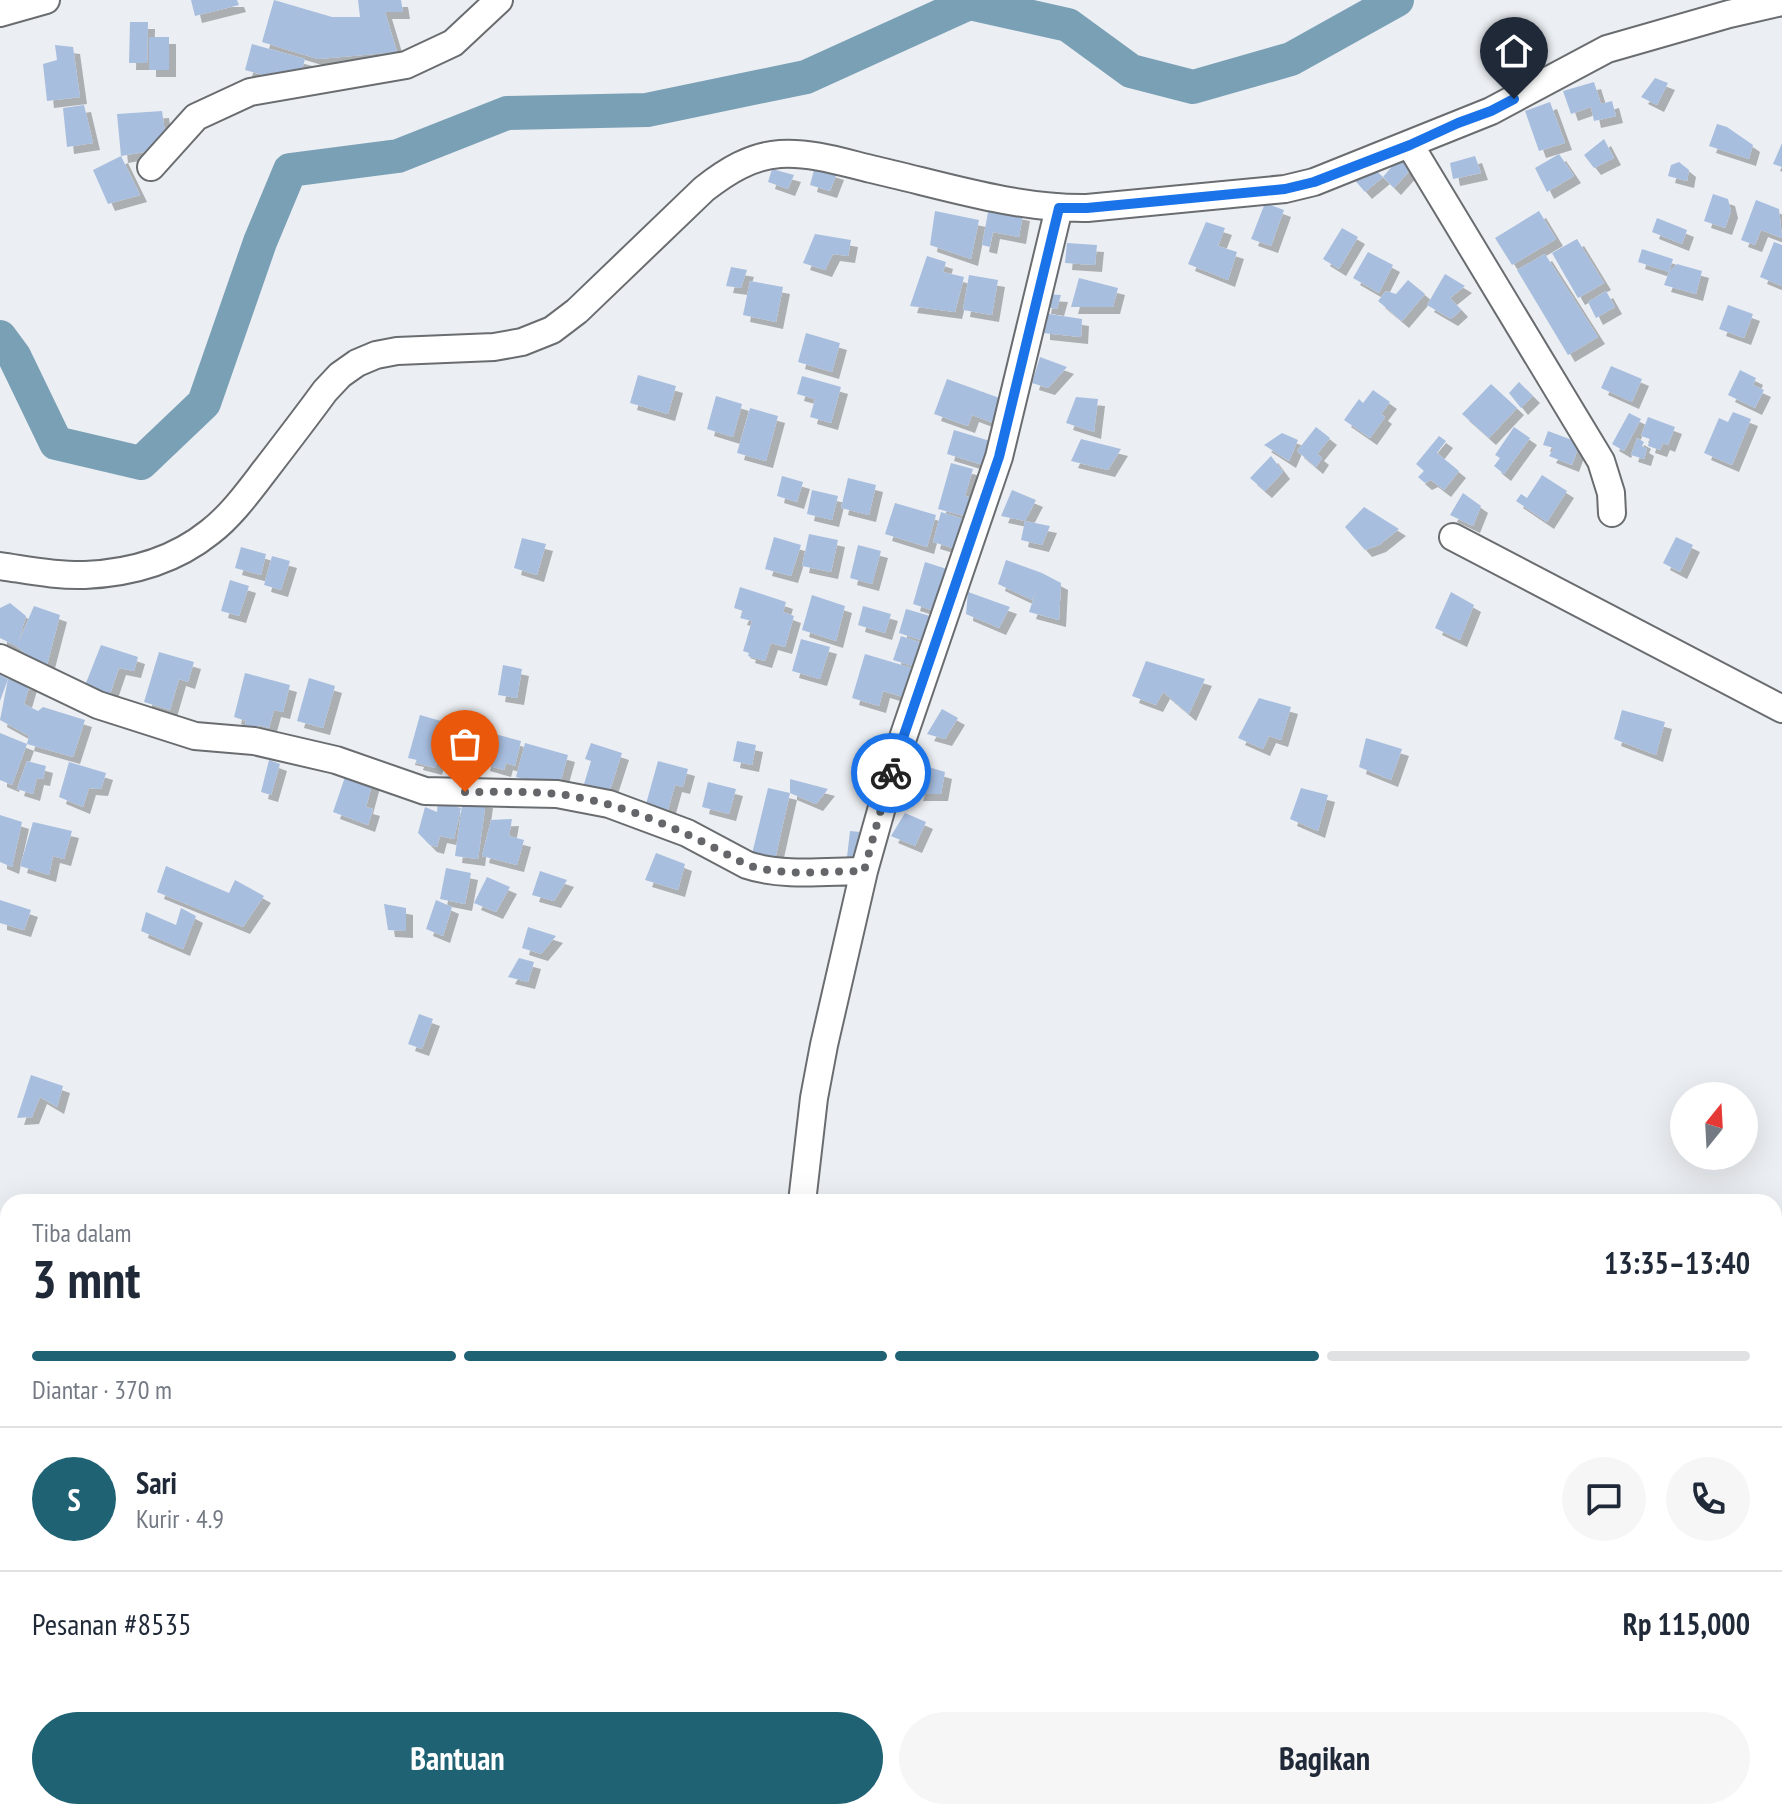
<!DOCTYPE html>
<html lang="id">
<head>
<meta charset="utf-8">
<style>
  body { margin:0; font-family:"PT Sans Narrow",sans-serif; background:#f6f6f7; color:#1f2937; height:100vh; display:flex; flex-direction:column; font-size:30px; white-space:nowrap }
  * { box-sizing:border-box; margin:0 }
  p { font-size:26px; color:#747a83 }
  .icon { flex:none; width:44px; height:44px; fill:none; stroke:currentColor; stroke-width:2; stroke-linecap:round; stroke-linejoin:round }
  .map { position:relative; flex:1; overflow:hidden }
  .side { position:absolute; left:0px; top:1194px; width:1782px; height:626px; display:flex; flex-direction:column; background:#fff; border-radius:24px 24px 0 0; box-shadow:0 8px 32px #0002 }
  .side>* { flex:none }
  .needle { width:52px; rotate:18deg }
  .fabs { position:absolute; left:1670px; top:1082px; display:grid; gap:16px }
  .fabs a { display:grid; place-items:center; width:88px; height:88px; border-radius:50%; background:#fff; box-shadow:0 8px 32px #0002; font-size:40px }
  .pin { position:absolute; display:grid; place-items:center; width:68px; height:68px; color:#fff; margin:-82px -34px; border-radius:50% 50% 50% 0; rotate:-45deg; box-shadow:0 0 8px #0007 }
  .pin .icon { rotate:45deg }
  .courier { position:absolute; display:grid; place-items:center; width:80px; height:80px; margin:-40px; border:6px solid #1a73e8; border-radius:50%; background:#fff; color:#222; box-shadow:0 2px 10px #0007 }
  .head em { font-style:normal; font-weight:800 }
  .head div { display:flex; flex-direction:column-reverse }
  .head { display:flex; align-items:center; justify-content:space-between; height:136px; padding:0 32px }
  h1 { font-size:52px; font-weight:800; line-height:60px }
  .bar { display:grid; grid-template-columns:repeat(4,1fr); gap:12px 8px; align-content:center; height:96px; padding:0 32px }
  .bar i { height:10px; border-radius:6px; background:#e0e1e3 }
  .bar .active { background:#1e6274 }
  .bar p { grid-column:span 4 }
  .line { display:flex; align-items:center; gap:20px; padding:0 32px; border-top:2px solid #e0e1e3 }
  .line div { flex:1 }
  .round { display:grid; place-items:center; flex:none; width:84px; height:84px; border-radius:42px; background:#f6f6f7 }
  .action { display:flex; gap:16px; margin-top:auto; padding:16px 32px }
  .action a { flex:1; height:92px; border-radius:48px; background:#1e6274; color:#fff; font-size:32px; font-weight:800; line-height:92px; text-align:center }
  .action a+a { background:#f6f6f7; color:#1f2937 }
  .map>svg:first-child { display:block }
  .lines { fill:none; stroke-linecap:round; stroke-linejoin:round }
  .river { stroke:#7aa0b6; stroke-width:34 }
  .building { fill:#a8bedf; filter:url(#shadow) }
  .minor-casing { stroke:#6a6d70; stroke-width:30 }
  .minor { stroke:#fff; stroke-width:26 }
  .done { stroke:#646669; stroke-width:8; stroke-dasharray:0 14.4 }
  .route { stroke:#1a73e8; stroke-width:10 }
</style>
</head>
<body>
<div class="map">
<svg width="1782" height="1819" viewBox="0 0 1782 1819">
  <defs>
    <filter id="shadow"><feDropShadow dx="7" dy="7" stdDeviation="0" flood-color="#0004"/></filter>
  </defs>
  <rect width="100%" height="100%" fill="#ebeef2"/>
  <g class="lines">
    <path class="river" d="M0,337l14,19 42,87 85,20 63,-60 56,-161 30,-72 108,-14 109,-43 140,-3 159,-33 163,-74 99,22 63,46 62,16 98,-28 106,-59"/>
  </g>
  <path class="building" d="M191,0h46l2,5 -44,11z
    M274,0l58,17h28l-2,-17h43l2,12h-18l12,40 -79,7 -56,-17z
    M130,22h18l-1,41h-18z
    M149,37h20v33h-20z
    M252,44l53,15 -7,26 -53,-15z
    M55,45l18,2 7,50 -33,4 -4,-37 14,-4z
    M1655,78l13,5 -11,22 -16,-8z
    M1594,82l7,22 11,-3 4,15 -22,5 -3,-14 -20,7 -8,-23z
    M1550,102l15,41 -26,8 -14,-40z
    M84,105l9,38 -26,4 -4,-39z
    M162,111l5,37 -46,8 -4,-42z
    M1717,124l10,3 26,18 -4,14 -40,-13z
    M1604,139l10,19 -20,10 -10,-13z
    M1782,143v24l-9,-3z
    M1559,154l15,22 -27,16 -12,-24z
    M121,156l19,39 -32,9 -15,-34z
    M1475,156l6,17 -28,6 -3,-16z
    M1400,157l12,11 -18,20 -11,-11z
    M1679,162l10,8 -2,11 -19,-5 3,-11z
    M1369,164l14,13 -18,15 -12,-14z
    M815,166l22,7 -7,18 -20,-6z
    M772,169l22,6 -6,14 -20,-7z
    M1713,194l15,5 3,12 -6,17 -21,-7z
    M1756,200l23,9 3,29 -21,-8 -6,15 -14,-5z
    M1265,203l19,7 -13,36 -20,-7z
    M989,207l34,7 -4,23 -26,-5 -3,15 -8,-2z
    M935,211l44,9 -8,39 -41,-14z
    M1539,211l17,28 -44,26 -17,-27z
    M1657,218l30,12 -5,14 -30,-12z
    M1206,222l19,6 -7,18 19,6 -9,28 -40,-16z
    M1342,228l16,9 -19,32 -16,-10z
    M815,234l36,6 -3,16 -15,-2 -8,16 -22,-7z
    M1577,239l27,44 -26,15 -26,-45z
    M1774,242l8,3v41l-22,-9z
    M1067,243l30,2 -2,20 -30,-2z
    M1642,249l31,10 -4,13 -31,-10z
    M1368,252l25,13 -14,28 -26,-15z
    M1545,254l53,83 -30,18 -51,-85z
    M927,256l19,6 -3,10 21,5 -9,35 -45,-6z
    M1677,264l25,7 -6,23 -32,-9 5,-13z
    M731,267l16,3 -6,18 -15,-2z
    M1445,274l20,12 -15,12 11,12 -10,9 -24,-14z
    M969,275l29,5 -6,35 -29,-5z
    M1079,278l39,10 -5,19h-42z
    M1408,280l17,14 -23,27 -24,-20 8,-10 10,3z
    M750,281l33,6 -7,35 -33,-7z
    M1606,291l9,16 -19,11 -8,-16z
    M1046,294l15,1 -4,14 -13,-2z
    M1728,305l25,9 -9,24 -25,-9z
    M1043,313l39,6 -1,18 -38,-4z
    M806,333l34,10 -8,29 -34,-10z
    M1040,357l27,10 -19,21 -16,-5z
    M1611,366l31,13 -10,23 -31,-14z
    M1740,370l16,8 -3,7 11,5 -9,18 -27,-13z
    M638,375l38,11 -8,28 -38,-11z
    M802,376l39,11 -10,36 -21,-6 5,-18 -18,-5z
    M947,379l58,21 -9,24 -24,-9 -4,11 -34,-12z
    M1519,382l14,14 -12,12 -12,-15z
    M1491,384l26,24 -28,30 -27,-24z
    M1373,390l17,12 -9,12 4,3 -15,21 -26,-18 15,-21 4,4z
    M716,396l26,8 -9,33 -26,-8z
    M1076,397l22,2 -4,33 -28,-9z
    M750,408l28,8 -12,45 -29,-8z
    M1733,412l18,7 -19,46 -28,-12 15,-35 9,4z
    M1629,413l12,6 -17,32 -12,-7z
    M1648,417l27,10 -7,18 -5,-2 -3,7 -12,-4 2,-7 -9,-3z
    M1316,427l14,11 -13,16 5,4 -6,9 -19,-16z
    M1514,427l16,11 -26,36 -10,-8 6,-8 -5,-3z
    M954,430l36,11 -7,24 -36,-11z
    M1548,431l32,12 -8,22 -23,-9 5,-8 -11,-3z
    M1282,433l16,7 -9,21 -25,-16z
    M1439,436l7,5 -9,12 22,18 -15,19 -13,-10 -6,3 -7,-6 6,-6 -8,-7z
    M1637,438l7,4 -2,4 5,3 -3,10 -13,-4z
    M1081,439l40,10 -13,21 -37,-9z
    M1271,456l12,16 -18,19 -15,-13z
    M951,463l22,6 -8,27 15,4 -5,19 -37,-10z
    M1542,475l25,16 -20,31 -31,-21 5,-7 6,4z
    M782,476l21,6 -6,20 -20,-6z
    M848,478l28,7 -7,30 -28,-7z
    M812,490l26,6 -6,24 -25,-6z
    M1012,490l24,10 -11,21 -24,-5z
    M1463,493l18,13 -8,20 -23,-11z
    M895,503l41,12 -9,32 -42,-13z
    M1364,507l35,22 -20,16 -14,5 -20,-23z
    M941,512l29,9 -8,30 -29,-9z
    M1025,521l25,5 -8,19 -21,-5z
    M809,534l29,6 -7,32 -29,-6z
    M774,537l27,8 -10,31 -26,-7z
    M1676,537l17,8 -13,27 -17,-9z
    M522,538l24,6 -9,31 -23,-7z
    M858,545l23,6 -9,33 -22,-6z
    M241,547l25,7 -5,21 -26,-7z
    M272,556l18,5 -9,29 -17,-5z
    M1006,560l36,13 19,10 -2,37 -30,-8 7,-21 -4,9 -34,-16z
    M925,562l28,9 -12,42 -28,-9z
    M230,580l19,6 -10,30 -18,-5z
    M740,587l46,15 -3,10 11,4 -9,31 -14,-4 -6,18 -17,-5 1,-3 -6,-2 9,-30 -12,-3 3,-7 -9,-3z
    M968,592l42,15 -11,21 -33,-14z
    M1451,592l23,13 -14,35 -25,-12z
    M812,595l33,11 -9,35 -34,-11z
    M10,603l16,13 -8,27 16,-37 26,9 -14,54 -30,-23 -16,-8v-30z
    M863,606l28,8 -6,19 -27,-8z
    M906,609l31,9 -7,25 -31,-10z
    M901,636l33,11 -8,23 -33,-10z
    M801,639l29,8 -10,32 -28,-8z
    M101,645l37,12 -4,14 -15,-3 -10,29 -25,-9z
    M159,652l35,10 -6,20 -9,-3 -9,31 -26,-8z
    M865,654l47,14 -9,29 -20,-6 -4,15 -27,-8z
    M1146,661l59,18 -16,35 -26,-22 -7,13 -24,-9z
    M503,665l19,4 -5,29 -19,-3z
    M245,673l45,12 -7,27 -9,-2 -5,18 -10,-3 -1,3 -13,-3 1,-4 -12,-4z
    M0,675l8,4 -8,22z
    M309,678l26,8 -12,42 -26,-7z
    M8,679l22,5 -6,20 14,7 5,-4 42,13 -12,37 -46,-13 2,-8 -29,-16z
    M1259,698l32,9 -10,33 -12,-4 -6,13 -25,-11z
    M942,709l16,9 -13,21 -18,-5z
    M1622,710l43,12 -9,33 -42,-16z
    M420,715l28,8 -13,45 -19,-5 1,-3 -9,-2z
    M455,722l22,7 -2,10 7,2 -5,18 -4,-2 -5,19 -26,-7z
    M0,733l27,11 -15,41 -12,-5z
    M491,733l30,8 -6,25 -9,-3 -2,7 -21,-6z
    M1366,738l36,11 -11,31 -32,-13z
    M737,741l19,4 -4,20 -19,-4z
    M525,743l43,12 -11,39 -19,-11 -22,-6z
    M591,743l31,10 -13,40 -25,-9 7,-23 -6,-2z
    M269,760l11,4 -9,31 -10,-3z
    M27,761l19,5 -3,13 -6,-1 -4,16 -16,-5z
    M658,761l30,8 -5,18 -8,-2 -7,25 -22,-6z
    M69,762l37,11 -5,16 -12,-1 -6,19 -24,-10z
    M925,766l20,6 -4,22h-25z
    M346,774l27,7 -7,26 7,2 -5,16 -35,-13z
    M790,779l38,10 -12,15 -26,-11z
    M708,782l28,7 -7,25 -27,-7z
    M768,788l22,5 -16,71 -23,-6z
    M1301,788l27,7 -10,36 -28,-12z
    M463,798l23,3 -8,58 -23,-3z
    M438,802l23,6 -7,31 -14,-3 -3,11 -7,-2 -12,-12 7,-26 12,5z
    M905,813l21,9 -11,24 -24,-10z
    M0,815l22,7 -10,45 -12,-5z
    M512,819l-3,17 15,4 -7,25 -35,-9 9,-36z
    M33,822l39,9 -8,28 -11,-3 -4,19 -29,-9z
    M850,831l21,2 -3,26 -21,-2z
    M656,853l29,11 -7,26 -33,-10z
    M166,866l63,27 6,-13 29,16 -21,31 -86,-35z
    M446,868l25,5 -6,31 -25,-5z
    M540,871l27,9 -13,21 -22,-6z
    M487,877l23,10 -14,25 -22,-9z
    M0,900l31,10 -7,20 -24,-7z
    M436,900l16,7 -9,29 -17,-7z
    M384,904l22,4v23l-18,-1z
    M181,908l15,8 -13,33 -42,-18 5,-19 30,13z
    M528,927l28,9 -15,18 -19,-6z
    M519,958l15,4 -6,20 -20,-5z
    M419,1014l14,5 -11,30 -14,-5z
    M31,1075l32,11 -6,21 -17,-10 -8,20 -15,1z
    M1774,1223h8v38h-8z
    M1774,1272h8v38h-8z
    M1774,1445h8v25h-8z
    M1774,1511h5v35h-5z
    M0,1538l8,9v56l-8,5z
    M5,1698l3,3v27l-8,-10v-16z
    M0,1725l8,8v2l-8,8z
    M47,1812h6l8,7h-22z
    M69,1812h29l9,7h-29z
    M755,1812h36v7h-36z
    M800,1812h27l-2,7h-27z
    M1215,1812h27l-1,7h-28z
    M1350,1812h43l-3,7h-43z
    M1463,1812h27l-1,7h-28z
    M1609,1812h14v7h-15z
    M1644,1812h14l9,3 -1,4h-24z"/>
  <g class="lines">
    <g class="minor-casing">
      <path id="minor" d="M0,13l46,-13
        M1410,145l191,316 10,32 1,20
        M151,167l45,-50 54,-25 156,-27 47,-22 46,-43
        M1453,537l329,172
        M0,566c28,4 57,10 85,9 45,-2 89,-14 125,-43 22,-17 39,-41 56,-63 20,-26 40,-52 59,-78l15,-16 17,-12 19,-8 21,-4 97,-4 28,-5 30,-12 25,-19 127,-122c23,-18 47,-33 76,-35 31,-2 62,8 91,15 71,16 143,40 216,39l198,-19 29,-7 177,-71 116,-62 122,-35 53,-12
        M0,658l98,47 97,31 59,5 82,19 89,31 132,3 52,10 78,29 60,32c35,12 81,6 117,6
        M802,1202l12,-104 10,-53 40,-174 31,-110 104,-304 60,-249
        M0,1315l8,2
        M1774,1481h8
        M1774,1777l8,1
        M1774,1808l8,1
        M483,1819l2,-7
        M626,1819l5,-7
        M894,1819l26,-7
        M999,1819l28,-7
        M1180,1819l2,-7
        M1437,1819l2,-7"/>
    </g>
    <use href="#minor" class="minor"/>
  </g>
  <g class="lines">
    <path class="done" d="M465,792c31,0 63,-1 93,2 68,9 130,39 189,71 36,12 79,6 117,6l27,-98"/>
    <path class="route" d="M891,773l108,-316 60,-249h28l198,-19 29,-7 96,-37 48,-22 33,-12 23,-12"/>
  </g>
</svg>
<div class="fabs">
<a><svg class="needle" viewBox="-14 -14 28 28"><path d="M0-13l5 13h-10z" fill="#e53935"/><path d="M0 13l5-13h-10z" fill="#747a83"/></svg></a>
</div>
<div class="pin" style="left:465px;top:792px;background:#ea580c"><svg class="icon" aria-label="bag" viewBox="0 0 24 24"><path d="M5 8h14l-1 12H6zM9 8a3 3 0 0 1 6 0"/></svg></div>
<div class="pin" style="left:1514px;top:99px;background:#1f2937"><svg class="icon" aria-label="home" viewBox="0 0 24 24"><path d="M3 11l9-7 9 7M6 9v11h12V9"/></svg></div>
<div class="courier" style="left:891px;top:773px"><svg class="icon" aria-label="bike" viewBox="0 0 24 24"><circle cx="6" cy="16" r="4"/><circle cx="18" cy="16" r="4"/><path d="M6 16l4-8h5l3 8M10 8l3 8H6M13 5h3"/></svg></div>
<section class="side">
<div class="head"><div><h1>3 mnt</h1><p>Tiba dalam</p></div><em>13:35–13:40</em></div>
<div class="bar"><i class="active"></i><i class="active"></i><i class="active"></i><i></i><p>Diantar · 370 m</p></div>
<div class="line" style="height:144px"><b class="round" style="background:#1e6274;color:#fff">S</b><div><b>Sari</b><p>Kurir · 4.9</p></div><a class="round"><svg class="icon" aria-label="chat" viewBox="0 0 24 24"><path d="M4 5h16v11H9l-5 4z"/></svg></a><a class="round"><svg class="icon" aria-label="phone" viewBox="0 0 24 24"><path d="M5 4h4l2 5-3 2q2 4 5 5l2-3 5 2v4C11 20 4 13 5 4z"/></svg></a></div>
<div class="line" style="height:104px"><div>Pesanan #8535</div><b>Rp 115,000</b></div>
<div class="action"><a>Bantuan</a><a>Bagikan</a></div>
</section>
</div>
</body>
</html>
